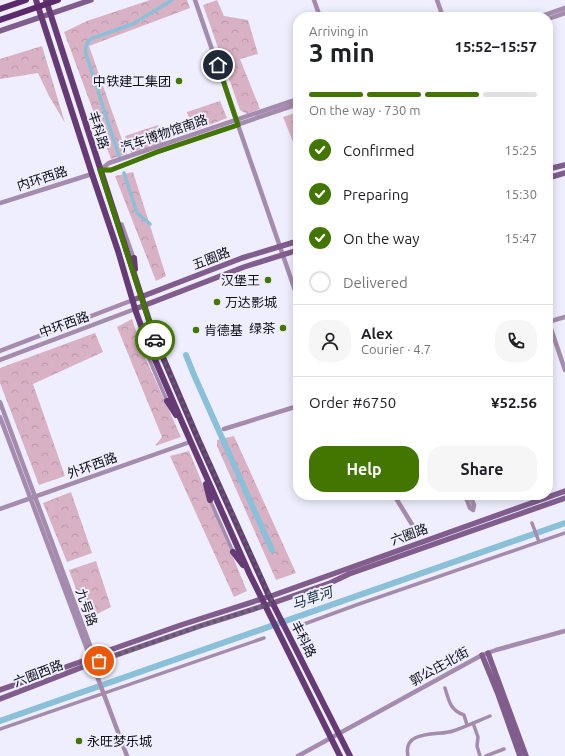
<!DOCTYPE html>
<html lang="en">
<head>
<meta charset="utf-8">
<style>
  body { margin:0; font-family:Ubuntu,"Noto Sans SC",sans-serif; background:#f6f6f6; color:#202124; height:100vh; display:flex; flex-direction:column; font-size:15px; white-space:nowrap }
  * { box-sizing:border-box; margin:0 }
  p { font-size:13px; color:#757577 }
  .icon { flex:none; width:22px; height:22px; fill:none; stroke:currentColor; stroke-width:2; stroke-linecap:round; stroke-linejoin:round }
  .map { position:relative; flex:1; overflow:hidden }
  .sheet { position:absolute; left:293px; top:12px; width:260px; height:488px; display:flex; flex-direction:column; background:#fff; border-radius:16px; box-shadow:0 2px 10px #0003 }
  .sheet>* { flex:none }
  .pin { position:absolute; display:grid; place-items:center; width:34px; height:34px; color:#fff; margin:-17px; border:2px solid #fff; border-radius:50%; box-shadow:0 1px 4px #0007 }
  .courier { position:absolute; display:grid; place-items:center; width:40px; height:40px; margin:-20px; border:3px solid #427601; border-radius:50%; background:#fff; color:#222; box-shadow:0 1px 5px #0007 }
  .overview em { font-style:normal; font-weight:700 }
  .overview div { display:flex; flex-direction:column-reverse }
  .overview { display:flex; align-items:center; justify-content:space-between; height:68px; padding:0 16px }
  h1 { font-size:26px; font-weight:700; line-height:30px }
  .bar { display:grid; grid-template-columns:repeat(4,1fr); gap:6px 4px; align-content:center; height:48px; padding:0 16px }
  .bar i { height:5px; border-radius:3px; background:#e0e0e0 }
  .bar .current { background:#427601 }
  .bar p { grid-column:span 4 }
  .line { display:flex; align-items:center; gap:10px; padding:0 16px; border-top:1px solid #e0e0e0 }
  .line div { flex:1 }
  .round { display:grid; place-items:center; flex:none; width:42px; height:42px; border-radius:16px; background:#f6f6f6 }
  ol { padding:0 16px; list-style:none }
  li { display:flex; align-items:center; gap:12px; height:44px }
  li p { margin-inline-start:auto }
  li .icon { padding:4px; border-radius:50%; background:#427601; color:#fff; stroke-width:4 }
  li:last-child { color:#757577 }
  li i { width:22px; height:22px; border:2px solid #e0e0e0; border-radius:50% }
  .cta { display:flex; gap:8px; margin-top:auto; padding:8px 16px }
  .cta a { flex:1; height:46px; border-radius:16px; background:#427601; color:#fff; font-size:16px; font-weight:700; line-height:46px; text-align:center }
  .cta a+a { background:#f6f6f6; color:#202124 }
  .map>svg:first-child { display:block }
  .park { fill:url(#park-crowns) }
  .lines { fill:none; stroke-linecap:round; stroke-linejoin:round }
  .canal { stroke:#8bc1d8; stroke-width:3.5 }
  .river { stroke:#8bc1d8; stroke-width:6 }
  .minor { stroke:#a58cae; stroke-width:3.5 }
  .tertiary { stroke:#a58cae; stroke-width:4.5 }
  .secondary { stroke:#805d8d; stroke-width:5.5 }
  .primary { stroke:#663a75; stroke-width:6 }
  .trunk { stroke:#5a2a6a; stroke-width:6 }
  .trunk-bridge { stroke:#5a2a6a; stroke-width:6 }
  .done { stroke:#5c5c68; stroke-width:4; stroke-dasharray:0 7.2 }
  .route { stroke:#427601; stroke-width:5 }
  .poi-dot { fill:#427601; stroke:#eeeefe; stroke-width:1.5 }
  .labels { text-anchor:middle; stroke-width:4; stroke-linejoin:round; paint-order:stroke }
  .poi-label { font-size:13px; fill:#0e0e17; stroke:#eeeefe; text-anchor:end }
  .street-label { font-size:13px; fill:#0e0e17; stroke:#eeeefe }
  .water-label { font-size:14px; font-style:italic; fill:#122d37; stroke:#eeeefe }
</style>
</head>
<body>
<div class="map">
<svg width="565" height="756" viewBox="0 0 565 756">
  <defs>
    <pattern id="park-crowns" width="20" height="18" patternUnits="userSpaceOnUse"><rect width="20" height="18" fill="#d9b1c4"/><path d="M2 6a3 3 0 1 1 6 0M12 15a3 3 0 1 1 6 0" fill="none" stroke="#b997a8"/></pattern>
  </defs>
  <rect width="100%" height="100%" fill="#eeeefe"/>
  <path class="park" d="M150,0h37l3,8 -101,38 38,108 -16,5 -47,-127 23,-11z
    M217,0l7,16 24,4 10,34 -18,5 20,50 -13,5 -7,-4 -37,-105z
    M42,46l23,77 -16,-27 -11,-23 -38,6v-20z
    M220,101l7,17 -33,13 -7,-19z
    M298,112v42l-15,-37z
    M158,125l6,17 -32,13 -7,-19z
    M133,172l33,104 -10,5 -41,-105z
    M132,319l12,36 37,82 -26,9 7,-9 -45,-110z
    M95,333l8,19 -70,32 32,92 -26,9 -39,-102v-15z
    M234,436l62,137 -20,7 -59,-134v-6z
    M189,451l58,140 -13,6 -64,-141z
    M71,492l21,61 -25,9 -24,-59z
    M96,561l15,46 -24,12 -18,-49z"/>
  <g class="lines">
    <path class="canal" d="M119,156l-33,-102c-1,-8 0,-12 7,-16l40,-14 39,-24
      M124,173l13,40 13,11"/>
    <path class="river" d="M186,355l8,20 78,175
      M0,721l565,-198"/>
    <path class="minor" d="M122,224l12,34
      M146,352l21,49
      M210,500l23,52
      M532,523l7,19
      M296,627l63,-23 206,-71
      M445,688c4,13 5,22 19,27l3,10
      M473,723l5,14 -1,9 3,10
      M0,729l264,-91
      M408,756c-6,-27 31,-20 45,-25 12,-4 25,-10 37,-15
      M486,756l18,-7"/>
    <path class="tertiary" d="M195,0l103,299
      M314,0l6,17
      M437,0l6,17
      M539,17l26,-9
      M548,19l17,-6
      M100,170l9,-7 189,-64
      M100,170h11l46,-18 141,-48
      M0,203l92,-29
      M548,320l17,50
      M548,322l17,-5
      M0,351l133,-51
      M0,360l135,-51
      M0,402l94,254 -1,3
      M0,417l127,339
      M224,429l74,-23
      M394,495l22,36
      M465,495l5,13 3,2
      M470,495l4,10 -1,5
      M0,509l190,-67
      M298,756l184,-101 14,-5 69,-19"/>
    <path class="secondary" d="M0,31l91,-31
      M548,169l17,-4
      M548,178l17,-5
      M133,300l109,-42 56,-17
      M135,309l109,-42 54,-17
      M488,653l38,103
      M482,655l16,39 22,62
      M0,690l83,-29 7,-4 91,-32 93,-30 291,-104
      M0,699l93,-36 107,-37 73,-23 57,-20 19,-9 216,-76"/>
    <path class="primary" d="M36,0l56,174 26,77 18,61 10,27 36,83 68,153 90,181
      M46,0l109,339 43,100 71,157 81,160
      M134,258l1,11
      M145,340l1,12
      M167,401l9,14
      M206,484l4,16
      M233,552l10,13"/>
    <path class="trunk" d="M0,9l26,-9"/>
    <path class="trunk-bridge" d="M0,20l58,-20"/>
  </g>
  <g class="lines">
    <path class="done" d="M99,661l101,-35 73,-23 -70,-154 -48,-109"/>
    <path class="route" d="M155,340l-55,-170h11l46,-18 81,-27 -20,-60"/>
  </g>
  <g class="poi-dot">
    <circle cx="179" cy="81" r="4"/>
    <circle cx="268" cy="280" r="4"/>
    <circle cx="217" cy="302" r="4"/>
    <circle cx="283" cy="328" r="4"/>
    <circle cx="196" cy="330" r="4"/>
    <circle cx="79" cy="741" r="4"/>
  </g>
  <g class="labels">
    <g class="poi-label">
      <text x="171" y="86">中铁建工集团</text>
      <text x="260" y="285">汉堡王</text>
      <text x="225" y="307" text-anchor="start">万达影城</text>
      <text x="275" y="333">绿茶</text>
      <text x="204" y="335" text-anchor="start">肯德基</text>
      <text x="87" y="746" text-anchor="start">永旺梦乐城</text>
    </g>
    <g class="street-label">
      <text transform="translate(99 130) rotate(72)" y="5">丰科路</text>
      <text transform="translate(164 133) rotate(-19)" y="5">汽车博物馆南路</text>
      <text transform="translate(42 178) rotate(-18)" y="5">内环西路</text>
      <text transform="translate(211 258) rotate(-21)" y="5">五圈路</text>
      <text transform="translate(64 324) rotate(-20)" y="5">中环西路</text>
      <text transform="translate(92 465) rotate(-20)" y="5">外环西路</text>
      <text transform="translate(409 534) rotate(-20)" y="5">六圈路</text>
      <text transform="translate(87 607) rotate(70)" y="5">九号路</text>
      <text transform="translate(304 639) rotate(63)" y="5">丰科路</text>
      <text transform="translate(439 666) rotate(-29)" y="5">郭公庄北街</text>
      <text transform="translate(38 673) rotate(-21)" y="5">六圈西路</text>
    </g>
    <g class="water-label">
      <text transform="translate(312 598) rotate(-19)" y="5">马草河</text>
    </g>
  </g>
</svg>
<div class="pin" style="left:99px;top:661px;background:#ea580c"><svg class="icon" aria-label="bag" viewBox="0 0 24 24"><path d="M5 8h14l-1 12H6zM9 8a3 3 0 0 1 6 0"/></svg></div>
<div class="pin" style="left:218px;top:65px;background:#1f2937"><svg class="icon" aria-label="home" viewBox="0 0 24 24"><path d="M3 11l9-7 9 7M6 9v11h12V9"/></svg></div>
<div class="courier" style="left:155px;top:340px"><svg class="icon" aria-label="car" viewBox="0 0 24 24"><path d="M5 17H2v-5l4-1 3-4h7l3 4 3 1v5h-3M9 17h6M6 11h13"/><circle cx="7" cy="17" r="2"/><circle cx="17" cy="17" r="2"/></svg></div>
<section class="sheet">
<div class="overview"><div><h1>3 min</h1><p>Arriving in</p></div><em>15:52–15:57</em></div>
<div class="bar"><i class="current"></i><i class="current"></i><i class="current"></i><i></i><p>On the way · 730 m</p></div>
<ol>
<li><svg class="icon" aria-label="check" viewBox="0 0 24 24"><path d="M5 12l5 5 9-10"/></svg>Confirmed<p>15:25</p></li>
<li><svg class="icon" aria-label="check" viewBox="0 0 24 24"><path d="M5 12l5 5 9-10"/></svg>Preparing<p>15:30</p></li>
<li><svg class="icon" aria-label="check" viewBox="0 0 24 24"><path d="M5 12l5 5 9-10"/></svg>On the way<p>15:47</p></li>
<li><i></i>Delivered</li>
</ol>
<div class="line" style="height:72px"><a class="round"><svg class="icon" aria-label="person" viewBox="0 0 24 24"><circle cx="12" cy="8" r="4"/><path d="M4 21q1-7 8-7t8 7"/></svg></a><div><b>Alex</b><p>Courier · 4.7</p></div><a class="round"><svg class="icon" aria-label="phone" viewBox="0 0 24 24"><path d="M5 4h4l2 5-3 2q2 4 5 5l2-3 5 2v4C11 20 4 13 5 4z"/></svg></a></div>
<div class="line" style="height:52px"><div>Order #6750</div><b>¥52.56</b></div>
<div class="cta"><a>Help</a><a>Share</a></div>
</section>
</div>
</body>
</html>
